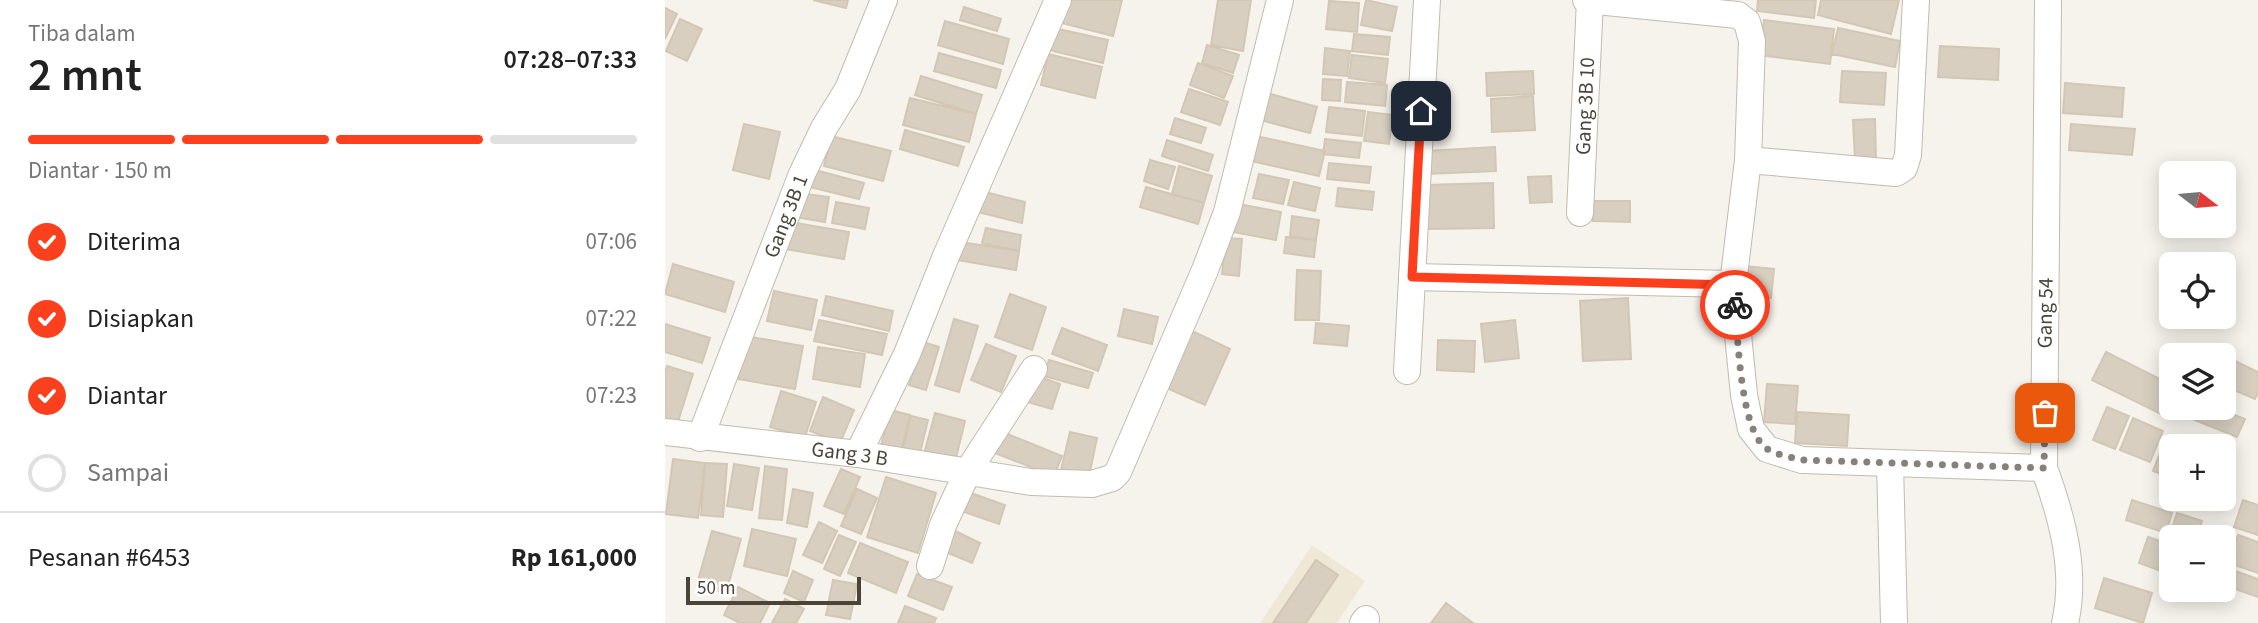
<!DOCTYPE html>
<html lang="id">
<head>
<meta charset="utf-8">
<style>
  body { margin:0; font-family:"Source Sans 3",sans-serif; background:#f2f2f2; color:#222; height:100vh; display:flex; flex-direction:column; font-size:26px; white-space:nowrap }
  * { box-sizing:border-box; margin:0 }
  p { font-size:23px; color:#767676 }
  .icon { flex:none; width:38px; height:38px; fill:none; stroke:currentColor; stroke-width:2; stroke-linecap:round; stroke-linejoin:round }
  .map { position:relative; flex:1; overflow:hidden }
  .details { display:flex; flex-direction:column; background:#fff; width:665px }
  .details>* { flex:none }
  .needle { width:46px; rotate:106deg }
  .fabs { position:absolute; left:1494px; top:161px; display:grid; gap:14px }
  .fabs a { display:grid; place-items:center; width:77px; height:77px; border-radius:10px; background:#fff; box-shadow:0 4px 18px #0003; font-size:35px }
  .scale { position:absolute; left:21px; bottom:18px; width:175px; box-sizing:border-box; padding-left:7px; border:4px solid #4b4439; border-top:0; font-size:19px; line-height:24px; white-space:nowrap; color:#4b4439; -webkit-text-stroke:5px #fff; paint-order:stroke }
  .pin { position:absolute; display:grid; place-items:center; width:60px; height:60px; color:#fff; margin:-30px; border-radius:14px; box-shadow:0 4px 10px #0006 }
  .courier { position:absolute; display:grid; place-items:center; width:70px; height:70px; margin:-35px; border:5px solid #fc3f1d; border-radius:50%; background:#fff; color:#222; box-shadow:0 2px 9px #0007 }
  .summary em { font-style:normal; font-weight:600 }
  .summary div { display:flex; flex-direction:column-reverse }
  .summary { display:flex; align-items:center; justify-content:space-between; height:119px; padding:0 28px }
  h1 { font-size:46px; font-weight:600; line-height:52px }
  .bar { display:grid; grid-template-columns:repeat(4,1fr); gap:10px 7px; align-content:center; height:84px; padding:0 28px }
  .bar i { height:9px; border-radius:5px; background:#e0e0e0 }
  .bar .current { background:#fc3f1d }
  .bar p { grid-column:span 4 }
  .line { display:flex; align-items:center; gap:18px; padding:0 28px; border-top:2px solid #e0e0e0 }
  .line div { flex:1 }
  ol { padding:0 28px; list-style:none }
  li { display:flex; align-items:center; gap:21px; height:77px }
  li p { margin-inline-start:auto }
  li .icon { padding:7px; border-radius:50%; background:#fc3f1d; color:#fff; stroke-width:4 }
  li:last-child { color:#767676 }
  li i { width:38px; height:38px; border:4px solid #e0e0e0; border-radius:50% }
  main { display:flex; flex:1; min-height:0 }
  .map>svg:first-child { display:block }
  .education { fill:#efe8d6 }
  .building { fill:#d8cfc1; stroke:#d3c7b4; stroke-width:2 }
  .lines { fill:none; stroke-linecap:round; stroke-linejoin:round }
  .street-casing { stroke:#c2bbae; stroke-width:28 }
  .street { stroke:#fff; stroke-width:26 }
  .done { stroke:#878178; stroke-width:7; stroke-dasharray:0 12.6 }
  .route { stroke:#fc3f1d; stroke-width:9 }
  .labels { text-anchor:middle; stroke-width:5; stroke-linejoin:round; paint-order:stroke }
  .street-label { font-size:21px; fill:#4b4439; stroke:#fff }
</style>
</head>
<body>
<main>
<section class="details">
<div class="summary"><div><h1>2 mnt</h1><p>Tiba dalam</p></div><em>07:28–07:33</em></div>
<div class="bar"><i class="current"></i><i class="current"></i><i class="current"></i><i></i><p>Diantar · 150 m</p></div>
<ol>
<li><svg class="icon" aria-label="check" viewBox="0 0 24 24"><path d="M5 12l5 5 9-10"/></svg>Diterima<p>07:06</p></li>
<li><svg class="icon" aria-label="check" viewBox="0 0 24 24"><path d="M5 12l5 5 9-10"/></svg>Disiapkan<p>07:22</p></li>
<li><svg class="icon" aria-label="check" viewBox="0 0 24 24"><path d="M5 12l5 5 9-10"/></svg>Diantar<p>07:23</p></li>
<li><i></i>Sampai</li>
</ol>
<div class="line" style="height:91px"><div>Pesanan #6453</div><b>Rp 161,000</b></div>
</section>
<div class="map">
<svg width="1593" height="623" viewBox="0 0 1593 623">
  <rect width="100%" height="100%" fill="#f6f3ec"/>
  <path class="education" d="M647,545l53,36 -28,42h-77z"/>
  <path class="building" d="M148,0h35l-2,8z
    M403,0h54l-9,36 -51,-13z
    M553,0h33l-8,51 -32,-6z
    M701,0l31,7 -5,24 -31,-6z
    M1093,0h58l-2,18 -57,-7z
    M1156,0h78l-8,34 -73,-19z
    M664,1l30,2 -2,29 -31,-3z
    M299,7l37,12 -4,12 -37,-11z
    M0,8l12,6 -12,25z
    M15,19l22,10 -15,32 -21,-10z
    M1099,20l70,9 -4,35 -71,-9z
    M280,21l64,18 -6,25 -65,-19z
    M389,28l54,12 -5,23 -54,-13z
    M1173,28l62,13 -5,26 -63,-13z
    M689,34l36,3 -2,18 -36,-4z
    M542,45l32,10 -6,18 -31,-10z
    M1275,46l59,3 -1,31 -60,-3z
    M660,48l25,3 -3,25 -24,-2z
    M274,53l62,17 -5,18 -62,-17z
    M383,54l54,13 -7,31 -54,-13z
    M687,55l36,4 -3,24 -36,-5z
    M533,63l35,13 -9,22 -34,-13z
    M868,71l1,23 -47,2 -1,-23z
    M1177,71l44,2 -2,32 -44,-3z
    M256,76l61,19 -6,19 -61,-19z
    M658,79l18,1 -1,21 -18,-1z
    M682,82l40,3 -2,21 -40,-4z
    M1400,83l59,5 -2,29 -59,-4z
    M524,89l39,13 -8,23 -39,-13z
    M602,93l50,14 -7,26 -50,-13z
    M868,96l2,34 -43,2 -1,-33z
    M245,98l66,16 -7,28 -66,-17z
    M664,107l36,4 -3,25 -36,-4z
    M703,112l25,3 -4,29 -25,-3z
    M510,118l31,10 -5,15 -31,-9z
    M1210,119l1,41h-21l-2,-40z
    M79,124l36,8 -11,47 -36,-9z
    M1406,124l64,5 -3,26 -63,-5z
    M240,130l59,17 -6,19 -58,-17z
    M166,136l60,15 -8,30 -59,-15z
    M591,136l69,15 -6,25 -68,-15z
    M660,139l36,4 -2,15 -36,-4z
    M502,140l46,15 -5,16 -46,-15z
    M830,147l1,24 -69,3 -1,-23z
    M485,160l25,7 -7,22 -24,-8z
    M664,163l42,4 -2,16 -42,-4z
    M514,166l33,10 -8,27 -32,-9z
    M150,170l49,13 -5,16 -49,-12z
    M594,174l30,6 -6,24 -30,-6z
    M886,176l1,26 -22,1 -2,-26z
    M629,182l26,6 -5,23 -27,-6z
    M828,183l1,45 -68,1v-44z
    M481,187l58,16 -6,21 -58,-17z
    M673,188l36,4 -2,18 -36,-4z
    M320,192l40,10 -3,21 -44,-11z
    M134,193l30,4 -4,25 -30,-5z
    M928,201h37v21l-37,-1z
    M171,202l33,6 -4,21 -33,-6z
    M573,204l43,8 -5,28 -43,-8z
    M627,216l27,4 -3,20 -26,-4z
    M125,222l59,10 -5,27 -59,-10z
    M321,228l35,7 -2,16 -37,-8z
    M621,237l30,3 -2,17 -30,-4z
    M561,238l16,1 -3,37 -17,-2z
    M295,242l59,9 -3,19 -59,-10z
    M8,264l61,18 -9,30 -60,-18z
    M1080,266l29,3 -3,29 -29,-3z
    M632,270l24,1 -2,49h-24z
    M109,291l43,9 -6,30 -44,-9z
    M345,294l36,13 -14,43 -37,-13z
    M161,296l67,15 -4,20 -67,-16z
    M963,298l3,61 -48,2 -3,-60z
    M459,309l34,8 -6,27 -34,-8z
    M289,319l24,7 -19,66 -24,-7z
    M154,320l68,14 -5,21 -68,-14z
    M850,320l4,38 -34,4 -4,-38z
    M651,323l33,3 -2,20 -33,-3z
    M0,324l45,14 -8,25 -37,-11z
    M397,328l45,17 -9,26 -46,-17z
    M523,329l42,20 -25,56 -43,-19z
    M81,336l57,10 -8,43 -57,-10z
    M773,340l37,1 -1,31 -37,-2z
    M258,342l16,5 -13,43 -17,-5z
    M321,344l30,12 -15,36 -30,-12z
    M1525,345l28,10h-32z
    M153,347l47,7 -5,33 -47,-8z
    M1441,352l66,33v22l-5,10 -75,-37z
    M384,360l44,13 -5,15 -44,-12z
    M1570,361l23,11v20l-3,7 -31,-13z
    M2,366l26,8 -18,57 -10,-3v-54z
    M372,376l23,8 -8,25 -24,-7z
    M1102,384l31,2 -3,38 -31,-2z
    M116,391l35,11 -11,35 -35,-10z
    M158,397l31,13 -14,33 -30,-12z
    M1442,407l22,9 -14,33 -22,-9z
    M1531,408h21l28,11 -8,18 -45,-18z
    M225,410l20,5 -10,40 -20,-5z
    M1132,412l52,3 -2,31 -52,-3z
    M270,413l30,8 -10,41 -31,-8z
    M246,416l17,4 -9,37 -17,-4z
    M1468,418l30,13 -13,31 -30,-12z
    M335,431l62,25 -8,20 -62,-24z
    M405,432l27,6 -8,38 -28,-6z
    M1502,435l31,11h-26v32l-19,-7z
    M1559,457l11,4 -11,25z
    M8,459l32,4 -7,55 -32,-4z
    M40,463l22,1 -4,53 -22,-2z
    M69,464l25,4 -7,42 -25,-4z
    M100,466l22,3 -5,51 -23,-2z
    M176,469l19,8 -16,37 -20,-8z
    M221,477l50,16 -18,60 -51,-16z
    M128,489l20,4 -6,34 -20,-4z
    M192,489l20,9 -16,36 -20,-8z
    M306,493l34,12 -6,19 -35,-12z
    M1467,500l40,13 -6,20 -40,-13z
    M1578,500l15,5v30l-24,-8z
    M1512,513l25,8 -5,16h-25v5l-4,-2z
    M154,522l18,9 -15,32 -19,-8z
    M87,529l44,10 -9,37 -43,-10z
    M286,529l29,14 -8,20 -31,-13z
    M47,531l29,8 -15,54 -29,-9z
    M174,535l17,7 -16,34 -16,-7z
    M1573,535l20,7v31l-29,-10z
    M1483,537l24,8v30l-33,-12z
    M195,543l48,19 -12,31 -48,-20z
    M651,560l22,15 -32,48h-33z
    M1559,567l34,12v18l-34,-12z
    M128,571l20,9 -9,22 -20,-9z
    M252,574l35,13 -9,23 -35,-14z
    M1439,578l48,15 -9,30 -48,-15z
    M168,580l24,4 -7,35 -24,-4z
    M73,587l32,16 -10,20h-20l-16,-8z
    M120,599l19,10 -8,14h-24z
    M781,603l27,20h-42z
    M240,606l31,12 -2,5h-36z"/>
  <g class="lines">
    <g class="street-casing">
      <g id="street">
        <path d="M921,0l152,15 9,7 5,19 -4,119 148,13 8,-5 4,-13 8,-155"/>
        <path d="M1383,0l-4,468c18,49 33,103 21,155"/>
        <path d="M1083,160l-15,124 11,111 7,34 16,20 35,11 88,3"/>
        <path id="s1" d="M915,213l10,-213"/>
        <path d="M747,277l321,7"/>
        <path d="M742,371l20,-371"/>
        <path id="s2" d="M0,432l193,22 173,28 61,2 20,-6 6,-6 87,-202 22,-58 53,-212"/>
        <path id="s3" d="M35,438l102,-264 22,-46 24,-39 36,-89"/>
        <path d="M193,454l49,-100 39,-98 112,-256"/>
        <path d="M265,566l13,-41 25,-54 66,-102"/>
        <path d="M698,623l3,-4"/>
        <path d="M1229,623l-4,-160 154,5"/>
      </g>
    </g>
    <use href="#street" class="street"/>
  </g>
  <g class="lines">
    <path class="done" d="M1070,305c3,31 5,125 31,143 9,7 25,9 37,12l241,8 1,-55"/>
    <path class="route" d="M756,111l-9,166 322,8 1,20"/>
  </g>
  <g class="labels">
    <g class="street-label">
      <text dy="7" stroke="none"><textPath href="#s1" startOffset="107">Gang 3B 10</textPath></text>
      <text dy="7" stroke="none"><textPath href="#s3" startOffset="238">Gang 3B 1</textPath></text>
      <text transform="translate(1380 313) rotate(-89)" y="7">Gang 54</text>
      <text dy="7" stroke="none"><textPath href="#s2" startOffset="186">Gang 3 B</textPath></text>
    </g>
  </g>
</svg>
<div class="fabs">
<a><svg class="needle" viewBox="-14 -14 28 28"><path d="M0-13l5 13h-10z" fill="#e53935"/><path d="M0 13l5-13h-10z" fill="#767676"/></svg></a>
<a><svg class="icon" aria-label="locate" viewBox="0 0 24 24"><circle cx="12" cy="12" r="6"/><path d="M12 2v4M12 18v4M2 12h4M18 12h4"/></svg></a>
<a><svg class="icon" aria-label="layers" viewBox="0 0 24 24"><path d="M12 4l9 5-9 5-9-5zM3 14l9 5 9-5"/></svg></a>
<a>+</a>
<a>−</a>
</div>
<div class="scale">50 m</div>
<div class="pin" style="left:1380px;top:413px;background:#ea580c"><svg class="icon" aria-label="bag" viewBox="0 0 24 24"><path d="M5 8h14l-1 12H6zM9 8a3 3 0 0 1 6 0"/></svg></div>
<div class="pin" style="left:756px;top:111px;background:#1f2937"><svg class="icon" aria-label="home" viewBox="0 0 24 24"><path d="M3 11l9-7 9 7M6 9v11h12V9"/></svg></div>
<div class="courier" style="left:1070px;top:305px"><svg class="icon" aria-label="bike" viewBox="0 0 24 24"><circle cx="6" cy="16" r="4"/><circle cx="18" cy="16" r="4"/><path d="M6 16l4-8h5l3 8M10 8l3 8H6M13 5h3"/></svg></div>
</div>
</main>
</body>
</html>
